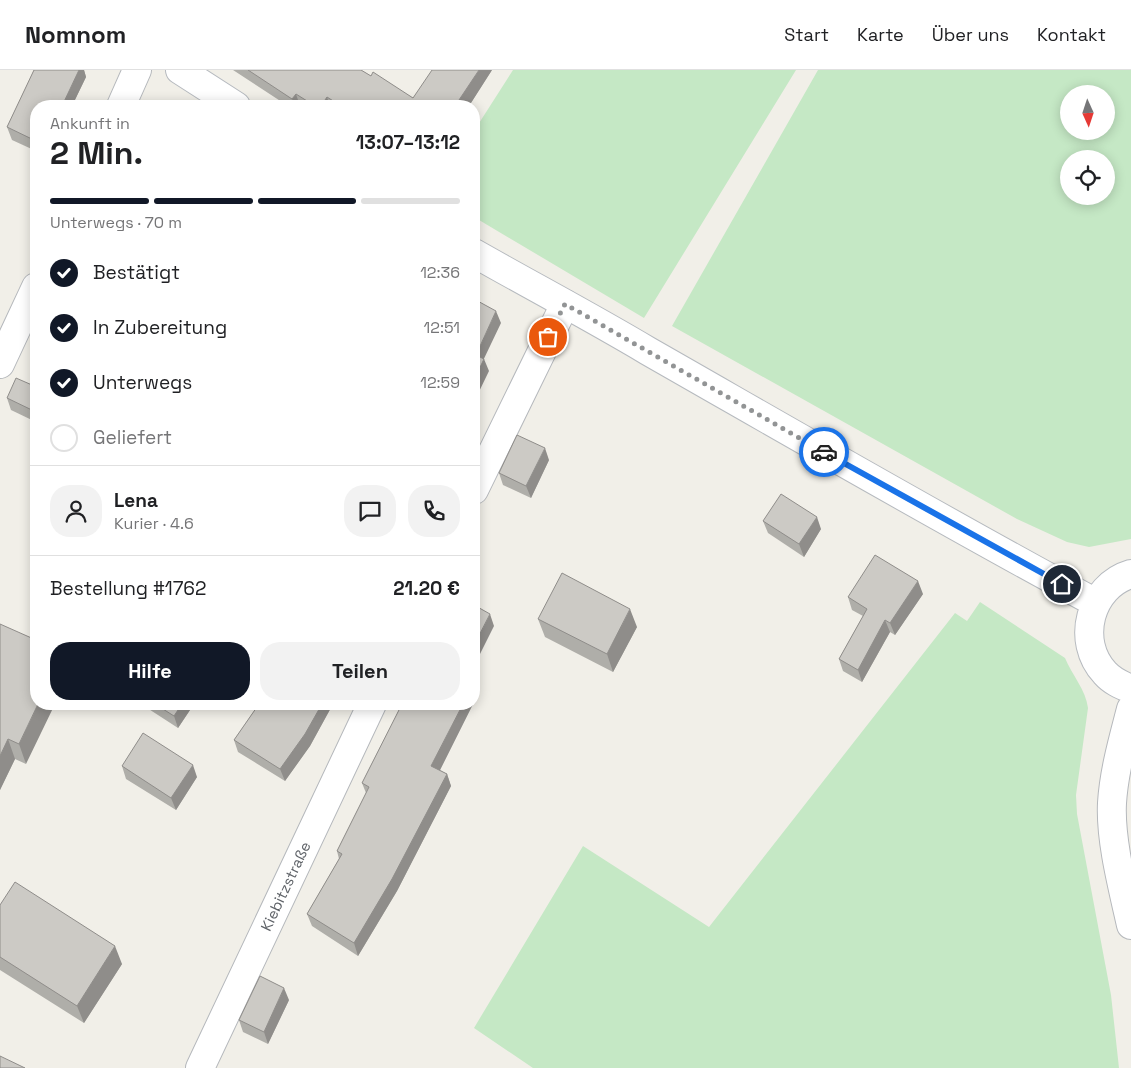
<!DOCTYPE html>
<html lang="de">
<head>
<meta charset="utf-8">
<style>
  body { margin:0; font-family:"Space Grotesk",sans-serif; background:#f2f2f2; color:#202124; height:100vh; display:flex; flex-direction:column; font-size:19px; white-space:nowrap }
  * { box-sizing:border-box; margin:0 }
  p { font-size:16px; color:#757577 }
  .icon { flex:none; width:28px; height:28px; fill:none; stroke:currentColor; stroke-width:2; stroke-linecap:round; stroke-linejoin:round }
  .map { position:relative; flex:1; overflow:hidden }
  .side { position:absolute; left:30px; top:30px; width:450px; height:610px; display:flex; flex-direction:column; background:#fff; border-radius:20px; box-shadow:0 2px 12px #0003 }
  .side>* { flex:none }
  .needle { width:32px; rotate:177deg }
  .tools { position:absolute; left:1060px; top:15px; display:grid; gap:10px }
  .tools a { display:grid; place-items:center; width:55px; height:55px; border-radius:50%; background:#fff; box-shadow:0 2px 12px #0003; font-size:25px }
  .pin { position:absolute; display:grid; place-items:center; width:42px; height:42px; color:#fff; margin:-21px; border:2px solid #fff; border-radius:50%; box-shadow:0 1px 5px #0007 }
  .courier { position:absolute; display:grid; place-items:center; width:50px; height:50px; margin:-25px; border:4px solid #1a73e8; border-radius:50%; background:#fff; color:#222; box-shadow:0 1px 6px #0007 }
  .head em { font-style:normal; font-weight:700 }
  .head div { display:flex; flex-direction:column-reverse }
  .head { display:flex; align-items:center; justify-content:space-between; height:85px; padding:0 20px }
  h1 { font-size:32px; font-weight:700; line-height:38px }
  .bar { display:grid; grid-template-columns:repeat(4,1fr); gap:8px 5px; align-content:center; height:60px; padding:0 20px }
  .bar i { height:6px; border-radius:4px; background:#e0e0e0 }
  .bar .current { background:#111827 }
  .bar p { grid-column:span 4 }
  .line { display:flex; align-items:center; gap:12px; padding:0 20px; border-top:1px solid #e0e0e0 }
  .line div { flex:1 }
  .round { display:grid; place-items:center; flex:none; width:52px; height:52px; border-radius:20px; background:#f2f2f2 }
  ol { padding:0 20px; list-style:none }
  li { display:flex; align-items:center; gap:15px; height:55px }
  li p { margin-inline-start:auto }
  li .icon { padding:5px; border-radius:50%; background:#111827; color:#fff; stroke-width:4 }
  li:last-child { color:#757577 }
  li i { width:28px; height:28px; border:2px solid #e0e0e0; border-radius:50% }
  .action { display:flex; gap:10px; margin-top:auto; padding:10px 20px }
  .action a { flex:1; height:58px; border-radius:20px; background:#111827; color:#fff; font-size:20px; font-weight:700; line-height:58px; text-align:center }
  .action a+a { background:#f2f2f2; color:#202124 }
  header { display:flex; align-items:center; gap:30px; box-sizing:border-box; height:70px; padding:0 25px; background:#fff; border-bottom:1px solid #e0e0e0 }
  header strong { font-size:24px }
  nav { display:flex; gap:28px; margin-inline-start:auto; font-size:18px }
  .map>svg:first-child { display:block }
  .green { fill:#c5e8c5; fill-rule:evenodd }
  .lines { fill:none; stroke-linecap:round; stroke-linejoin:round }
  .street-casing { stroke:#b5b8bc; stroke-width:30 }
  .secondary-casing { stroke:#b6babf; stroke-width:30 }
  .street { stroke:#fff; stroke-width:28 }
  .secondary { stroke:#fff; stroke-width:28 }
  .wall { fill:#afaea9 }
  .shaded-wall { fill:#8f8d8a }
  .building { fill:#cccac5; stroke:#8f8d8a }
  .done { stroke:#929495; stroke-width:5; stroke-dasharray:0 9 }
  .route { stroke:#1a73e8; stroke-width:6 }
  .labels { text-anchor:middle; stroke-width:5; stroke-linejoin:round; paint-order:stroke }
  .street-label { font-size:15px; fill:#5f6368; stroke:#fff }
</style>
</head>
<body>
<header>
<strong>Nomnom</strong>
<nav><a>Start</a><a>Karte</a><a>Über uns</a><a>Kontakt</a></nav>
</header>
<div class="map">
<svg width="1131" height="998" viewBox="0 0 1131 998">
  <rect width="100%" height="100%" fill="#f1efe8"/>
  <path class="green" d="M513,0h283l-152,248 -170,-101v-86z
    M818,0h313v469l-42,8 -22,-5 -50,-23 -345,-193zM1069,24h37v37h-37zM1069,89h37v37h-37z
    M980,532l85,56c7,17 21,32 23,50l-12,87 1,19 34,181 8,73h-586l-59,-40 109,-182 126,81 246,-314 12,8z"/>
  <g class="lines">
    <g class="street-casing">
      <g id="street">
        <path d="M121,36l16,-36"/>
        <path d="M0,294l36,-77"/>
        <path d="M474,420l91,-186"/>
        <path d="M1131,639c-8,31 -17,62 -19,94 -2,37 11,86 19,122"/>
        <path id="s1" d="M200,998l172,-364"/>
      </g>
    </g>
    <g class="secondary-casing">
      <path id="secondary" d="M180,0l56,36
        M474,183c58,33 117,64 174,98 149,85 297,171 448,252
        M1131,504c-41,12 -56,67 -26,99 7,8 16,12 26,16"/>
    </g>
    <use href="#street" class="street"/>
    <use href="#secondary" class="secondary"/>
  </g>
  <path class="wall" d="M34,0h50l2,7 -14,29h-36v45l-24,-11 -5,-13z
    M233,0h128l10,6 42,22 79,-28 -23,36h-181z
    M36,306v46l-25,-12 -4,-12 25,-13z
    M549,390l-18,38 -28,-13 -4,-12z
    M763,451l58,8 -17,28 -36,-24z
    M923,524l-28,41 -5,-3 -28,50 -19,-11 -4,-12 24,-43 -11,-6 -4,-13z
    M538,549l99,8 -24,45 -68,-35z
    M0,554l26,140 -11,-5 -15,31z
    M141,634h53l-16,24z
    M259,634h74l-23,42 -25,35 -47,-29 -4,-12z
    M402,634h71l-33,66 7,4 4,12 -54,105 -39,65 -46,-30 -5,-12 32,-55 -2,-8 29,-58 -4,-10z
    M122,696l75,11 -21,33 -50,-31z
    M0,835l122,59 -38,59 -84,-53z
    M289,930l-21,44 -25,-12 -4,-12z"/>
  <path class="shaded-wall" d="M79,0h5l2,7 -14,29h-10z
    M479,0h13l-23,36h-14z
    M296,24l4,12h-5l-3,-7z
    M327,27l3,9h-9z
    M496,241l5,12 -21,44 -4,-12z
    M484,289l5,12 -15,31v-22z
    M545,378l4,12 -18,38 -5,-12z
    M817,447l4,12 -17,28 -5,-13z
    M918,511l5,13 -28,41 -5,-12z
    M630,539l7,18 -24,45 -6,-18z
    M490,544l4,12 -20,40v-21z
    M885,550l5,12 -28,50 -4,-12z
    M38,634h17l-29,60 -7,-20z
    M182,634h12l-16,24 -4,-12z
    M322,634h11l-23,42 -25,35 -5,-12z
    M463,634h10l-37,74 -5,-12z
    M8,669l7,20 -15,31v-34z
    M193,695l4,12 -21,33 -5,-12z
    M447,704l4,12 -54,105 -39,65 -4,-13z
    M115,876l7,18 -38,59 -7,-17z
    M284,918l5,12 -21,44 -4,-12z"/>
  <path class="building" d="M34,0h45l-17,36h-26v35l-29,-14z
    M248,0h113l10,6 2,-4 40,26 19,-28h47l-24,36h-114l-14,-9 -6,9h-6l-19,-12 -4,5z
    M149,33l5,3h-8z
    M474,229l22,12 -20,44 8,4 -10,21z
    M36,306v36l-29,-14 9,-20 16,7z
    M517,365l28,13 -19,38 -27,-13z
    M781,424l36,23 -18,27 -36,-23z
    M875,485l43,26 -28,42 -5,-3 -27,50 -19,-11 28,-50 -19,-12z
    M562,503l68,36 -23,45 -69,-35z
    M474,535l16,9 -16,31z
    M0,554l36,16v64h2l-19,40 -11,-5 -8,17z
    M155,634h27l-8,12z
    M259,634h63l-17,30 -25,35 -46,-29z
    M402,634h61l-32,62 16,8 -55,105 -38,64 -47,-29 35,-60 -5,-3 32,-64 -7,-4z
    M143,663l50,32 -22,33 -49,-32z
    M15,812l100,64 -38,60 -77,-49v-52z
    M260,906l24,12 -20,44 -25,-12z
    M0,986l25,12h-25z"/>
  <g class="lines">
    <path class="done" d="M548,267l17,-33 259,148"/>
    <path class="route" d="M824,382l238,132"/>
  </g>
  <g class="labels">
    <g class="street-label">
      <text dy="5" stroke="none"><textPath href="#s1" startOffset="201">Kiebitzstraße</textPath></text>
    </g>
  </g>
</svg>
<div class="tools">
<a><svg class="needle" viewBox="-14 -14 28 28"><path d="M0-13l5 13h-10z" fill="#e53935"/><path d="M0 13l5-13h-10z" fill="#757577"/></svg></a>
<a><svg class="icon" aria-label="locate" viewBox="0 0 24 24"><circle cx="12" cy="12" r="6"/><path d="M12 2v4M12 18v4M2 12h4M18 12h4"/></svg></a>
</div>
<div class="pin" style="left:548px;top:267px;background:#ea580c"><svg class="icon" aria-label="bag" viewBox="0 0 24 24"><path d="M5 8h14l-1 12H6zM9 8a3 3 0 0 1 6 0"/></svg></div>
<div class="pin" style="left:1062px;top:514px;background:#1f2937"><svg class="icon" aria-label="home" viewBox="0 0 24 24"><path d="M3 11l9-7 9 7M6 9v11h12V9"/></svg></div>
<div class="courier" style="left:824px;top:382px"><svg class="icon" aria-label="car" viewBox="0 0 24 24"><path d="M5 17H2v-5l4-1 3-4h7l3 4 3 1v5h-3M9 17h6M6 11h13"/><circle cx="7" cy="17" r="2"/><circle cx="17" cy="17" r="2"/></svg></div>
<section class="side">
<div class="head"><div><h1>2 Min.</h1><p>Ankunft in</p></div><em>13:07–13:12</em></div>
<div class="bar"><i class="current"></i><i class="current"></i><i class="current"></i><i></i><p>Unterwegs · 70 m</p></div>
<ol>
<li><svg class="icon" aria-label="check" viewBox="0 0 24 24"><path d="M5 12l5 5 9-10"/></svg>Bestätigt<p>12:36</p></li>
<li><svg class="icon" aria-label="check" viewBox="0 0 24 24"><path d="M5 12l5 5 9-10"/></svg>In Zubereitung<p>12:51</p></li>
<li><svg class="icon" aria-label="check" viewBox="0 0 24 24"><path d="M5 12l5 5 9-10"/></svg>Unterwegs<p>12:59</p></li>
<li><i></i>Geliefert</li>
</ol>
<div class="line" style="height:90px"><a class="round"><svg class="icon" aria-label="person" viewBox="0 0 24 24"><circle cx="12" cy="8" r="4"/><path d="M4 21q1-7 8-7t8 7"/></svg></a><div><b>Lena</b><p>Kurier · 4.6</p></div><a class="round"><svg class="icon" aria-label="chat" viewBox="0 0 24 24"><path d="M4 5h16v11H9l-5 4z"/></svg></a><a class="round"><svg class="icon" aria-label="phone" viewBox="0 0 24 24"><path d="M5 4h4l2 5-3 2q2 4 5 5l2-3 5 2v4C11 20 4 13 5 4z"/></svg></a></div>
<div class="line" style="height:65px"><div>Bestellung #1762</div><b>21.20 €</b></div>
<div class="action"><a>Hilfe</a><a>Teilen</a></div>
</section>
</div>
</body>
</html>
